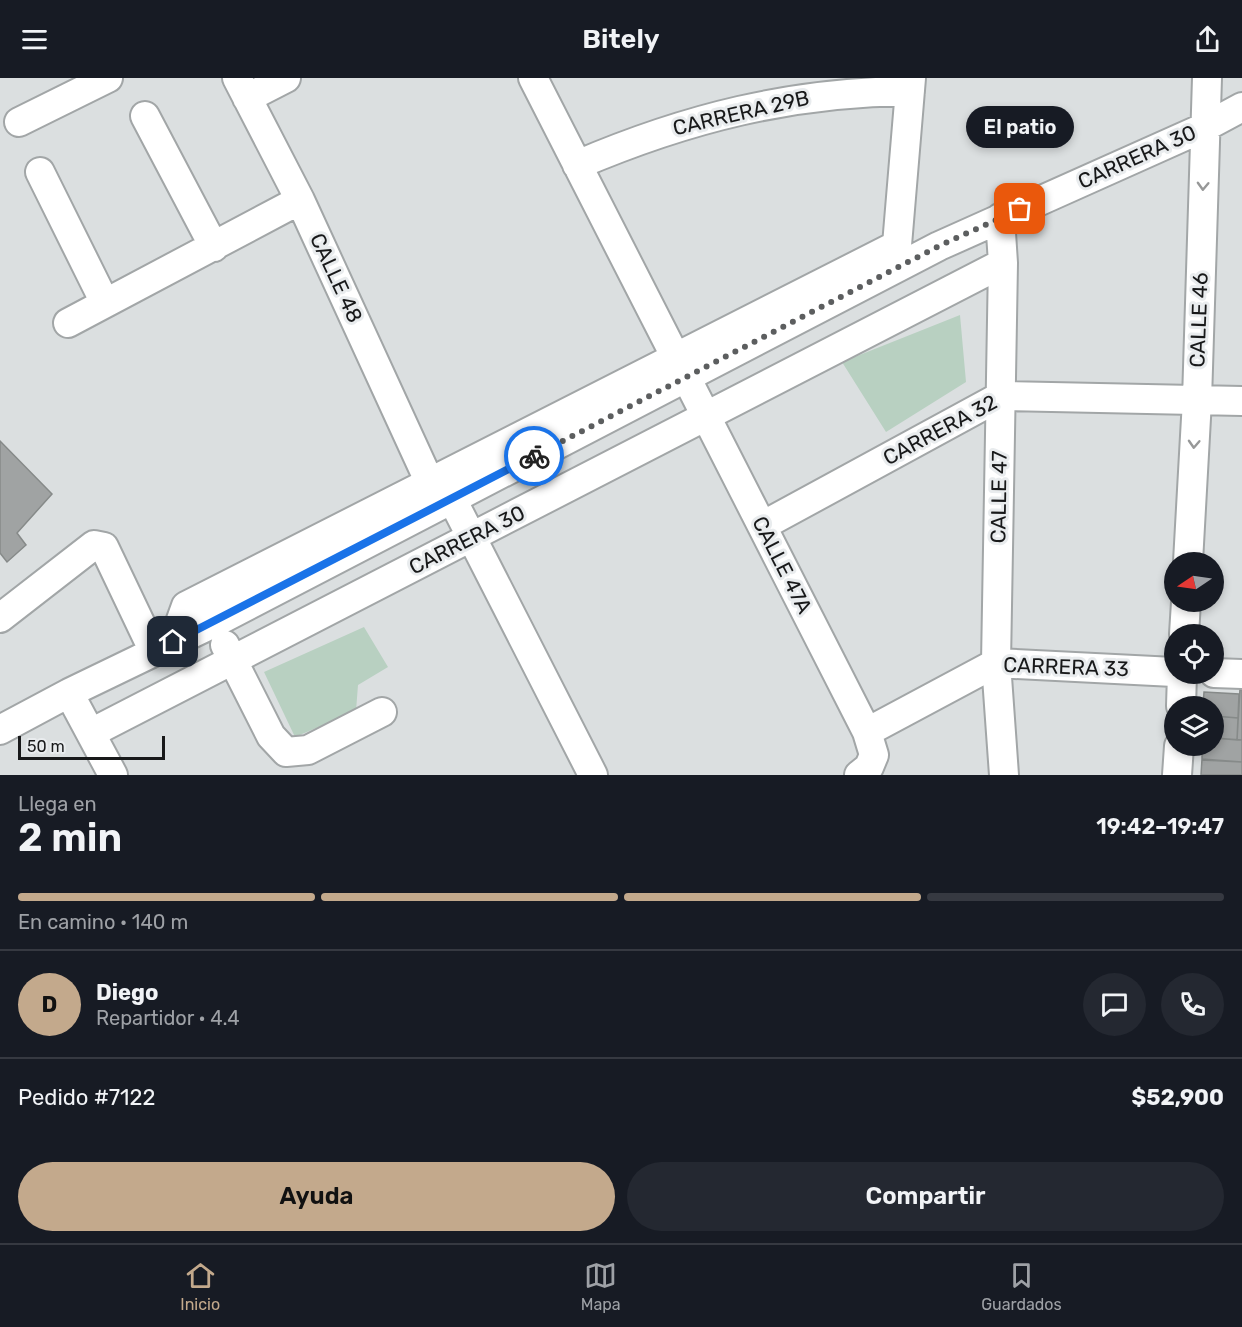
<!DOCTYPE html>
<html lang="es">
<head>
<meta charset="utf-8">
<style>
  body { margin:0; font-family:Rubik,sans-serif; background:#242831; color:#f1f3f6; height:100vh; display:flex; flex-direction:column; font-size:22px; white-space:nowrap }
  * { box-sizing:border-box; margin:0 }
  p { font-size:20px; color:#9ea1a6 }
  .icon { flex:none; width:33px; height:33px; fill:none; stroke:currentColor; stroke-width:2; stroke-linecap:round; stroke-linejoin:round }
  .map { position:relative; height:697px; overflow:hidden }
  .side { display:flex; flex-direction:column; background:#171b24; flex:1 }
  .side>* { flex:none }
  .needle { width:39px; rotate:257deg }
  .tools { position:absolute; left:1164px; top:474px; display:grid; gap:12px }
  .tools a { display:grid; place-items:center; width:60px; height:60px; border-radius:50%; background:#171b24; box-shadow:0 3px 9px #0003; font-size:30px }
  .scale { position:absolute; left:18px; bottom:15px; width:147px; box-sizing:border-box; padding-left:6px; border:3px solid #18191a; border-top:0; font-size:16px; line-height:21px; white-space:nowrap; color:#18191a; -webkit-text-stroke:4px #e9ecee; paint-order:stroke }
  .pin { position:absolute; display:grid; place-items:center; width:51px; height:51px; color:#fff; margin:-26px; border-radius:12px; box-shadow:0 3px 9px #0006 }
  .courier { position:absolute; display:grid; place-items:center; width:60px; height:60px; margin:-30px; border:4px solid #1a73e8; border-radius:50%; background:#fff; color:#222; box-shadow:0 2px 8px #0007 }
  .bubble { position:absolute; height:42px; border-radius:21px; background:#171b24; box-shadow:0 3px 9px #0003; font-size:20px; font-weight:600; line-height:42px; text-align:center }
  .head em { font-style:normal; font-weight:600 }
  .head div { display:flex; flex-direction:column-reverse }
  .head { display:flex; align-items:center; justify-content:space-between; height:102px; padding:0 18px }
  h1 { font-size:39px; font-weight:600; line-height:45px }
  .bar { display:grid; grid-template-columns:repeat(4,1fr); gap:9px 6px; align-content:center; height:72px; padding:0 18px }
  .bar i { height:8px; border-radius:4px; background:#363941 }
  .bar .on { background:#c3a98c }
  .bar p { grid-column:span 4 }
  .line { display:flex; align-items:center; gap:15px; padding:0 18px; border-top:2px solid #363941 }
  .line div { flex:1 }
  .round { display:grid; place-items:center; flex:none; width:63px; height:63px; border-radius:32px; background:#242831 }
  .primary-button { display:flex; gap:12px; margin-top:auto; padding:12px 18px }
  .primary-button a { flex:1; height:69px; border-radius:36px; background:#c3a98c; color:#111; font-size:24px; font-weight:600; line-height:69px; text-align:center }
  .primary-button a+a { background:#242831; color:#f1f3f6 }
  header { display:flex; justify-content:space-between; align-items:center; height:78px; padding:0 18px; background:#171b24; font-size:27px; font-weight:600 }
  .dock { display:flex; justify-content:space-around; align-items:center; height:84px; border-top:2px solid #363941; background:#171b24; font-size:16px; color:#9ea1a6 }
  .dock a { display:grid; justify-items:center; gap:3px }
  .dock .on { color:#c3a98c }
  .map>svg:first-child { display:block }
  .green { fill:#b8d0c1 }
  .building { fill:#a0a3a3; stroke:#868a89; stroke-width:1.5 }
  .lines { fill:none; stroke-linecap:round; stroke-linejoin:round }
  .minor-casing { stroke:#a2a6a7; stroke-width:32 }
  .minor { stroke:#fff; stroke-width:28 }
  .oneway { stroke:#979898 }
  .done { stroke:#5c5e5f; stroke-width:6; stroke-dasharray:0 10.8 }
  .route { stroke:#1a73e8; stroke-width:8 }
  .labels { text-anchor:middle; stroke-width:6; stroke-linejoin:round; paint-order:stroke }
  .street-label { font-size:21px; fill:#18191a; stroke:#e9ecee }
</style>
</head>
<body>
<header><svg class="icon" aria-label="menu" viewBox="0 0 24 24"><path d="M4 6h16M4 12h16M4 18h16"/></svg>Bitely<svg class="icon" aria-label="share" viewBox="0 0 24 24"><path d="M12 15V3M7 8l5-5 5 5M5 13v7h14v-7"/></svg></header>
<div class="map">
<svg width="1242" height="697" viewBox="0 0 1242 697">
  <rect width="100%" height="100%" fill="#dbdfe0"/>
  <path class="green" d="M960,237l6,67 -80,50 -44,-70z
    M364,549l24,40 -30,18 -2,26 -61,26 -31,-65z"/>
  <path class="building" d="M0,363l52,53 -35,39 9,12 -19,17 -7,-9z
    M1240,611l2,1v50h-5z
    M1204,614l35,2 -1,24 -24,-2v-10h-11z
    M1214,638l24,2 -1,22 -23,-2z
    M1214,660l28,2v22l-40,-2v-14h12z
    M1202,681l40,3v13h-41z"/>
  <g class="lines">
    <g class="minor-casing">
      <path id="minor" d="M237,0l63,122 129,281
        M533,0l142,278
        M247,20l39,-20
        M145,38l69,131
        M19,44l89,-44
        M577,87c110,-47 214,-73 333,-74
        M40,94l65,131
        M1000,140l3,45 -7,400 8,112
        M891,185l6,-18 14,-167
        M68,245l232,-123
        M686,299l181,355 7,23 -5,12 -10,8
        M452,421l141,276
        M762,448l239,-130 241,5
        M1188,484l9,-162 10,-322
        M0,540l94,-73 10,2 50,105
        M1184,556l2,-32
        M173,564l13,-36 711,-361
        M225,567l46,91 15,16 22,-2 74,-38
        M1214,595l28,1
        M69,615l44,82
        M1181,628l1,-32
        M0,652l69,-37 145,-70 725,-377 266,-119 37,-20
        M867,654l129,-69 178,9
        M91,655l912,-470
        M1177,697l2,-29"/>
    </g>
    <use href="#minor" class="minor"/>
  </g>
  <defs><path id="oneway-chevron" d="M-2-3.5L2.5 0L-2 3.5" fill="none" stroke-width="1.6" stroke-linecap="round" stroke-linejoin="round" transform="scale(1.5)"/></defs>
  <g class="oneway">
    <use href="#oneway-chevron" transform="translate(1203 108) rotate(92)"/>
    <use href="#oneway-chevron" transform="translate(1194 366) rotate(93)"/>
  </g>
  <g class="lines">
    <path class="done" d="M534,378l405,-210 81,-37"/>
    <path class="route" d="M173,564l361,-186"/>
  </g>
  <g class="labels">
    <g class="street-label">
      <text transform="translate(741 35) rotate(-13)" y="7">CARRERA 29B</text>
      <text transform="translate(1137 79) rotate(-24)" y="7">CARRERA 30</text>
      <text transform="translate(336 200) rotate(65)" y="7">CALLE 48</text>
      <text transform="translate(1199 242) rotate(-88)" y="7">CALLE 46</text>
      <text transform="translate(940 352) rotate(-28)" y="7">CARRERA 32</text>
      <text transform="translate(999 419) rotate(-89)" y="7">CALLE 47</text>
      <text transform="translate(467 462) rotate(-27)" y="7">CARRERA 30</text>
      <text transform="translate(782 487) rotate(63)" y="7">CALLE 47A</text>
      <text transform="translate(1066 589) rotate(2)" y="7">CARRERA 33</text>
    </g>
  </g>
</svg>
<div class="tools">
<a><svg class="needle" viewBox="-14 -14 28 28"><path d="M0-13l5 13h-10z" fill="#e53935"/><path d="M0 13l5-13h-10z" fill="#9ea1a6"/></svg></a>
<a><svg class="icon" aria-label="locate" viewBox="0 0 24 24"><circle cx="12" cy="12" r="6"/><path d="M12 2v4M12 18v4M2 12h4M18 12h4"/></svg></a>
<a><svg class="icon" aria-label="layers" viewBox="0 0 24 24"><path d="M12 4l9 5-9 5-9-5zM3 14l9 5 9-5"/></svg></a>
</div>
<div class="scale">50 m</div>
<div class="pin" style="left:1020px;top:131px;background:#ea580c"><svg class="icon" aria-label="bag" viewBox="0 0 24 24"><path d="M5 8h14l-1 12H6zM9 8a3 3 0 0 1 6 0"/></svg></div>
<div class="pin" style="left:173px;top:564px;background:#1f2937"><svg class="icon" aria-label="home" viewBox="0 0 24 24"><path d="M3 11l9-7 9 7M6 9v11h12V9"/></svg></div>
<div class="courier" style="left:534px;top:378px"><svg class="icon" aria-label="bike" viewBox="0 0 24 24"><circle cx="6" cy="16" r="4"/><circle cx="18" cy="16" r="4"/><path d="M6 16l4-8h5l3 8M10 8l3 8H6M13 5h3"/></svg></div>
<div class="bubble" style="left:966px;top:28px;width:108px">El patio</div>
</div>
<section class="side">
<div class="head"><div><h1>2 min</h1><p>Llega en</p></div><em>19:42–19:47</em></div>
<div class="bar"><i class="on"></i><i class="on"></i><i class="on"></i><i></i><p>En camino · 140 m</p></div>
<div class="line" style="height:108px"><b class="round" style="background:#c3a98c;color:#111">D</b><div><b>Diego</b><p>Repartidor · 4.4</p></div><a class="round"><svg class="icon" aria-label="chat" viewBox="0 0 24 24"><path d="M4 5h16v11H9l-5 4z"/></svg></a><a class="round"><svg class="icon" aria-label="phone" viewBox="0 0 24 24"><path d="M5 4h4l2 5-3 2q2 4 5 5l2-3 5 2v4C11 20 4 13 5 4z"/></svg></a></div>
<div class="line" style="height:78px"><div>Pedido #7122</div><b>$52,900</b></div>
<div class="primary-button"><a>Ayuda</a><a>Compartir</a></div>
</section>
<nav class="dock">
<a class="on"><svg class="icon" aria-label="home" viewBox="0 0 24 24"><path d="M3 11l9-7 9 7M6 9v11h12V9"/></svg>Inicio</a>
<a><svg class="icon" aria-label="map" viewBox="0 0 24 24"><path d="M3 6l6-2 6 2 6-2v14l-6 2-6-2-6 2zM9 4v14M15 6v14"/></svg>Mapa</a>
<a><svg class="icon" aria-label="saved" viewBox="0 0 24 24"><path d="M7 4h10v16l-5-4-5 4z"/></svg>Guardados</a>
</nav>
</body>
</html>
